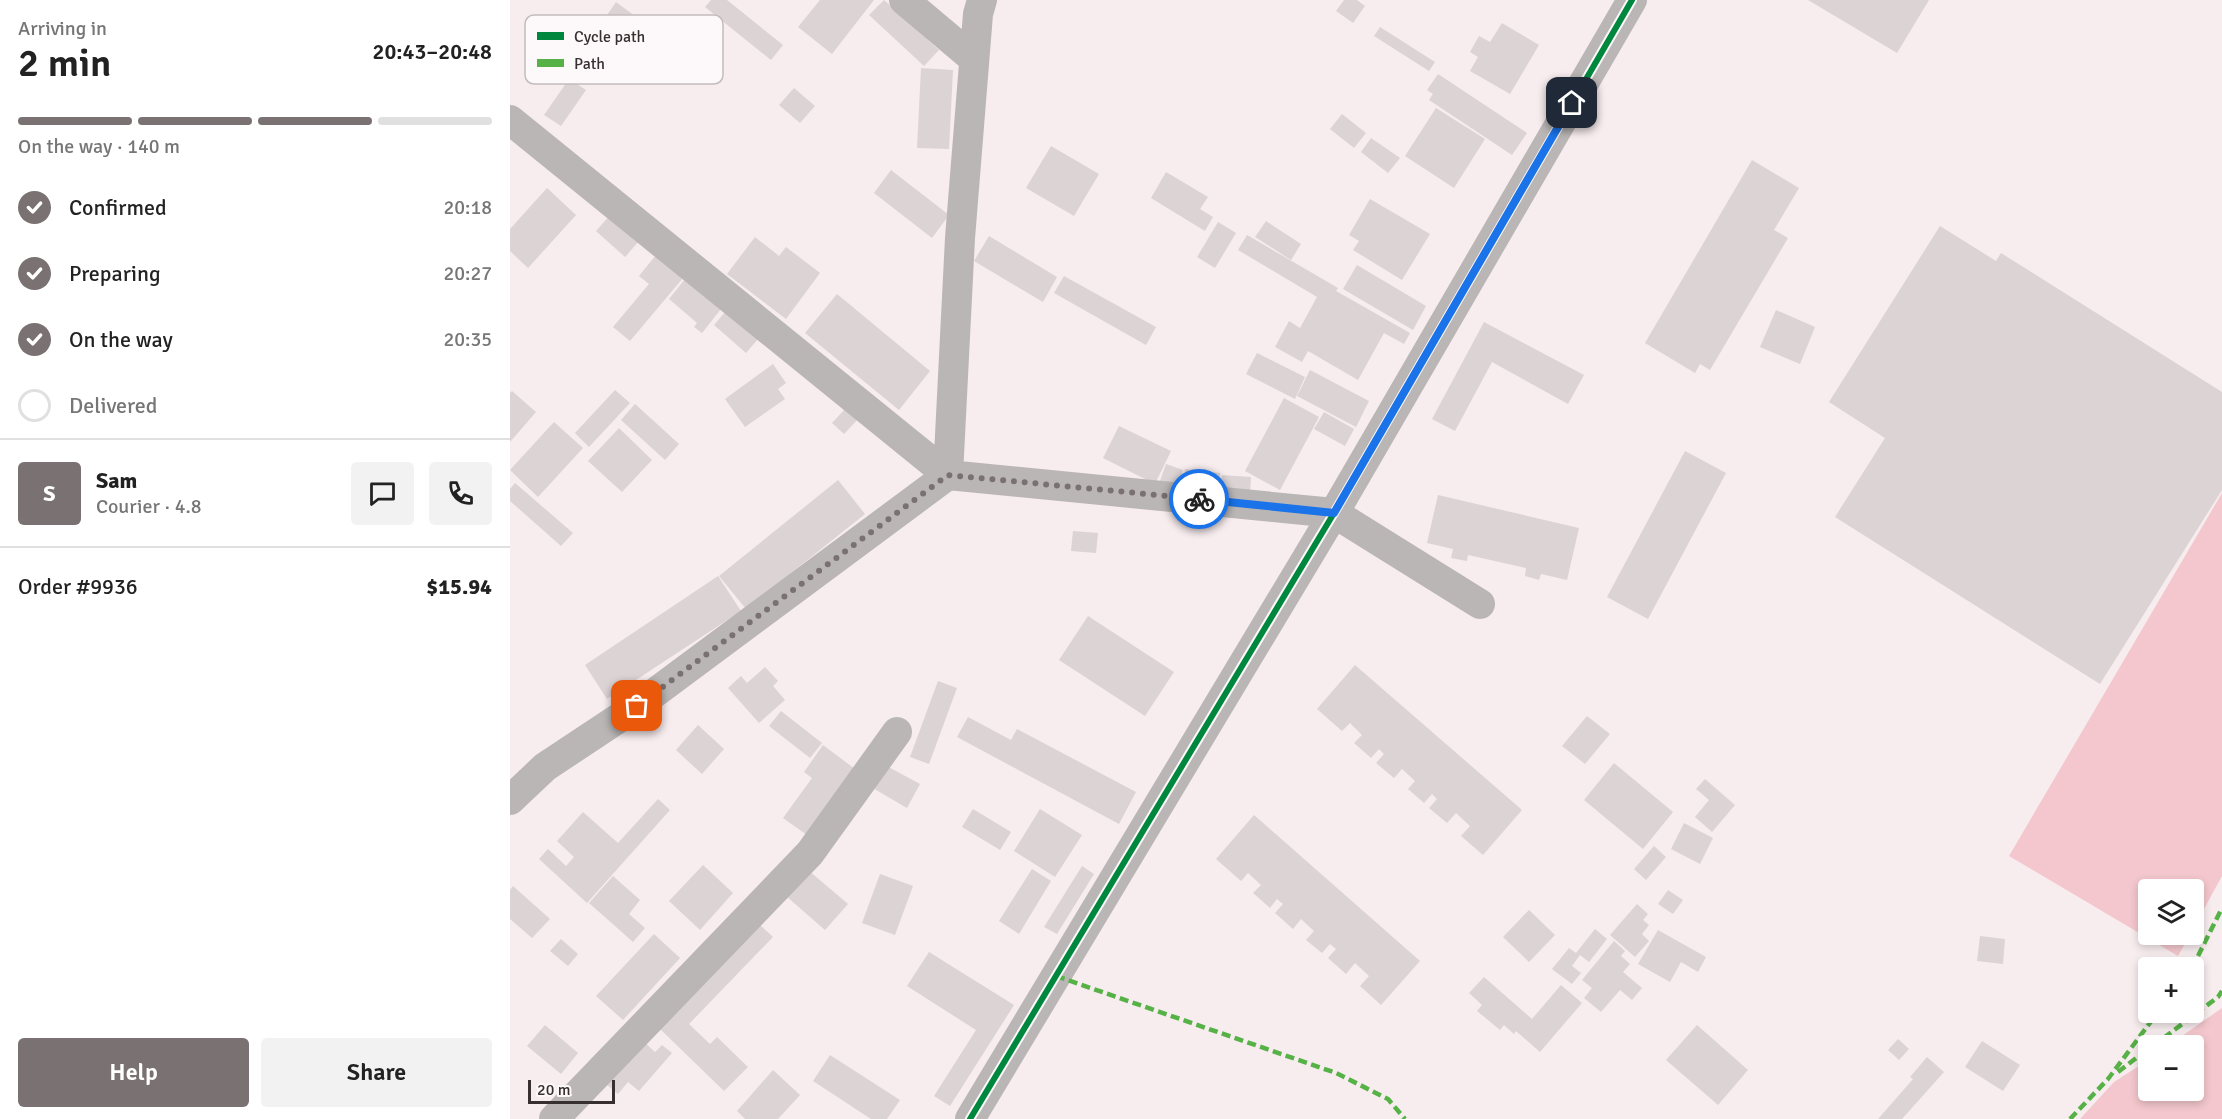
<!DOCTYPE html>
<html lang="en">
<head>
<meta charset="utf-8">
<style>
  body { margin:0; font-family:Signika,sans-serif; background:#f2f2f2; color:#222; height:100vh; display:flex; flex-direction:column; font-size:22px; white-space:nowrap }
  * { box-sizing:border-box; margin:0 }
  p { font-size:20px; color:#767676 }
  .icon { flex:none; width:33px; height:33px; fill:none; stroke:currentColor; stroke-width:2; stroke-linecap:round; stroke-linejoin:round }
  .map { position:relative; flex:1; overflow:hidden }
  .side { display:flex; flex-direction:column; background:#fff; width:510px }
  .side>* { flex:none }
  .buttons { position:absolute; left:1628px; top:879px; display:grid; gap:12px }
  .buttons a { display:grid; place-items:center; width:66px; height:66px; border-radius:6px; background:#fff; box-shadow:0 3px 9px #0003; font-size:30px }
  .scale { position:absolute; left:18px; bottom:15px; width:87px; box-sizing:border-box; padding-left:6px; border:3px solid #372f30; border-top:0; font-size:16px; line-height:21px; white-space:nowrap; color:#372f30; -webkit-text-stroke:4px #fdf9fa; paint-order:stroke }
  .pin { position:absolute; display:grid; place-items:center; width:51px; height:51px; color:#fff; margin:-26px; border-radius:12px; box-shadow:0 3px 9px #0006 }
  .courier { position:absolute; display:grid; place-items:center; width:60px; height:60px; margin:-30px; border:4px solid #1a73e8; border-radius:50%; background:#fff; color:#222; box-shadow:0 2px 8px #0007 }
  .overview em { font-style:normal; font-weight:600 }
  .overview div { display:flex; flex-direction:column-reverse }
  .overview { display:flex; align-items:center; justify-content:space-between; height:102px; padding:0 18px }
  h1 { font-size:39px; font-weight:600; line-height:45px }
  .bar { display:grid; grid-template-columns:repeat(4,1fr); gap:9px 6px; align-content:center; height:72px; padding:0 18px }
  .bar i { height:8px; border-radius:4px; background:#e0e0e0 }
  .bar .active { background:#7a7172 }
  .bar p { grid-column:span 4 }
  .line { display:flex; align-items:center; gap:15px; padding:0 18px; border-top:2px solid #e0e0e0 }
  .line div { flex:1 }
  .round { display:grid; place-items:center; flex:none; width:63px; height:63px; border-radius:6px; background:#f2f2f2 }
  ol { padding:0 18px; list-style:none }
  li { display:flex; align-items:center; gap:18px; height:66px }
  li p { margin-inline-start:auto }
  li .icon { padding:6px; border-radius:50%; background:#7a7172; color:#fff; stroke-width:4 }
  li:last-child { color:#767676 }
  li i { width:33px; height:33px; border:3px solid #e0e0e0; border-radius:50% }
  .action { display:flex; gap:12px; margin-top:auto; padding:12px 18px }
  .action a { flex:1; height:69px; border-radius:6px; background:#7a7172; color:#fff; font-size:24px; font-weight:600; line-height:69px; text-align:center }
  .action a+a { background:#f2f2f2; color:#222 }
  main { display:flex; flex:1; min-height:0 }
  .map>svg:first-child { display:block }
  .green { fill:#f3c7cd }
  .building { fill:#dcd3d4 }
  .lines { fill:none; stroke-linecap:round; stroke-linejoin:round }
  .minor { stroke:#bab6b6; stroke-width:30 }
  .quiet { stroke:#56b246; stroke-width:4.5; stroke-dasharray:9 4.5; stroke-linecap:butt }
  .cycleway-casing { stroke:#fdf9fa; stroke-width:10 }
  .cycleway { stroke:#00873e; stroke-width:6 }
  .done { stroke:#7a7172; stroke-width:6; stroke-dasharray:0 10.8 }
  .route { stroke:#1a73e8; stroke-width:8 }
  .key { fill:#fdf9fa; stroke:#c2bcbd; stroke-width:1.5 }
  .key-label { font-size:16px; fill:#372f30 }
</style>
</head>
<body>
<main>
<section class="side">
<div class="overview"><div><h1>2 min</h1><p>Arriving in</p></div><em>20:43–20:48</em></div>
<div class="bar"><i class="active"></i><i class="active"></i><i class="active"></i><i></i><p>On the way · 140 m</p></div>
<ol>
<li><svg class="icon" aria-label="check" viewBox="0 0 24 24"><path d="M5 12l5 5 9-10"/></svg>Confirmed<p>20:18</p></li>
<li><svg class="icon" aria-label="check" viewBox="0 0 24 24"><path d="M5 12l5 5 9-10"/></svg>Preparing<p>20:27</p></li>
<li><svg class="icon" aria-label="check" viewBox="0 0 24 24"><path d="M5 12l5 5 9-10"/></svg>On the way<p>20:35</p></li>
<li><i></i>Delivered</li>
</ol>
<div class="line" style="height:108px"><b class="round" style="background:#7a7172;color:#fff">S</b><div><b>Sam</b><p>Courier · 4.8</p></div><a class="round"><svg class="icon" aria-label="chat" viewBox="0 0 24 24"><path d="M4 5h16v11H9l-5 4z"/></svg></a><a class="round"><svg class="icon" aria-label="phone" viewBox="0 0 24 24"><path d="M5 4h4l2 5-3 2q2 4 5 5l2-3 5 2v4C11 20 4 13 5 4z"/></svg></a></div>
<div class="line" style="height:78px"><div>Order #9936</div><b>$15.94</b></div>
<div class="action"><a>Help</a><a>Share</a></div>
</section>
<div class="map">
<svg width="1712" height="1119" viewBox="0 0 1712 1119">
  <rect width="100%" height="100%" fill="#f7ecee"/>
  <path class="green" d="M1712,493v383l-29,53v-39h-45v44l42,1 -12,21 -169,-100z
    M1712,1008v111h-142l34,-37 34,-22v30h45v-44l-24,-1z"/>
  <path class="building" d="M201,0h16l56,45 -12,15 -66,-53z
    M310,0h54l-42,54 -34,-27z
    M374,0l55,50 -15,16 -55,-51z
    M834,0h13l8,6 -12,17 -17,-12z
    M1298,0h121l-32,53z
    M106,2l19,14 -45,67 -20,-14z
    M992,23l37,22 -29,49 -40,-23 8,-14 -8,-5 9,-16 11,6z
    M870,27l55,35 -6,9 -55,-35z
    M411,68l32,2 -4,79 -32,-1z
    M928,74l89,59 -15,22 -83,-55 4,-6 -6,-4z
    M59,79l17,11 -25,36 -17,-11z
    M284,88l21,18 -15,17 -21,-18z
    M926,108l49,31 -31,49 -49,-32z
    M832,114l24,19 -12,15 -24,-19z
    M861,138l29,20 -12,15 -27,-21z
    M541,146l48,28 -25,42 -48,-28z
    M1242,160l47,28 -25,42 14,8 -78,132 -10,-6 -5,9 -50,-30z
    M381,170l58,45 -17,23 -58,-45z
    M656,172l42,25 -8,12 13,8 -8,14 -54,-33z
    M37,188l29,27 -48,53 -18,-17v-22z
    M860,199l60,35 -28,46 -49,-30 6,-9 -10,-6z
    M100,215l29,26 -14,16 -29,-26z
    M756,221l35,23 -10,16 -36,-23z
    M708,222l18,11 -21,35 -18,-11z
    M1430,226l56,35 5,-8 221,139v98l-122,194 -265,-167 50,-79 -56,-36z
    M737,235l91,53 -2,3 74,42 -6,11 -20,-11 -26,47 -50,-29 -6,11 -27,-15 14,-26 11,7 17,-31 -79,-47z
    M479,236l68,41 -14,25 -69,-41z
    M245,237l24,19 7,-9 34,26 -34,46 -59,-45z
    M146,255l27,23 -53,63 -17,-14 36,-43 -10,-8z
    M847,265l69,41 -13,24 -70,-41z
    M554,276l92,51 -10,18 -92,-52z
    M175,279l36,30 -19,24 -8,-6 3,-4 -28,-24z
    M327,294l93,77 -31,39 -94,-77z
    M1266,310l39,17 -15,37 -40,-17z
    M216,311l32,28 -12,14 -32,-28z
    M974,322l100,53 -16,29 -76,-42 -37,69 -23,-12z
    M747,353l48,24 -10,22 -49,-25z
    M263,364l13,19 -8,6 7,10 -40,28 -20,-28z
    M800,370l59,31 -13,26 -59,-31z
    M105,390l15,13 -41,44 -14,-14z
    M2,391l24,21 -26,30v-49z
    M774,398l35,19 -39,73 -35,-19z
    M125,404l44,40 -14,16 -44,-40z
    M336,408l12,11 -14,15 -12,-11z
    M814,412l30,17 -9,17 -31,-17z
    M44,422l29,26 -45,49 -28,-27z
    M609,426l52,25 -16,33 -52,-26z
    M109,428l33,32 -30,32 -34,-31z
    M1175,451l41,22 -78,146 -41,-22z
    M656,464l17,6 -6,17 -17,-6z
    M675,469l35,4 -2,20 -35,-4z
    M712,475l29,2 -1,18 -30,-2z
    M328,480l27,34 -119,95 -27,-33z
    M5,483l58,50 -12,13 -51,-45v-12z
    M928,495l141,33 -12,52 -26,-6 -2,6 -14,-4 1,-8 -58,-13 -1,6 -16,-3 2,-9 -26,-6z
    M563,531l25,2 -2,20 -25,-2z
    M208,576l23,35 -134,88 -22,-34z
    M578,616l86,56 -29,44 -86,-56z
    M845,665l167,145 -39,45 -22,-19 9,-10 -14,-13 -9,10 -18,-15 8,-9 -5,-5 -8,9 -16,-14 7,-8 -13,-12 -8,9 -18,-15 8,-9 -5,-5 -8,9 -17,-15 8,-8 -12,-12 -8,8 -25,-22z
    M255,667l13,14 -5,5 12,14 -26,23 -31,-35 13,-12 6,7z
    M428,681l19,7 -28,76 -19,-7z
    M271,711l41,32 -12,15 -41,-32z
    M1077,716l23,18 -25,30 -23,-18z
    M458,717l43,23 6,-11 119,63 -17,32 -162,-87z
    M188,725l26,24 -22,25 -26,-24z
    M313,745l32,24 -48,66 -24,-17 29,-40 -8,-6z
    M1104,763l59,49 -30,37 -59,-49z
    M373,764l37,20 -13,24 -36,-21z
    M1195,779l30,26 -23,27 -17,-15 14,-17 -13,-11z
    M148,799l12,11 -83,93 -48,-44 9,-10 18,17 8,-9 -17,-16 26,-29 35,31z
    M463,809l38,23 -11,18 -38,-23z
    M530,809l42,26 -27,42 -41,-26z
    M744,815l166,146 -39,44 -21,-19 9,-10 -14,-13 -9,11 -18,-16 8,-9 -6,-5 -8,9 -16,-13 8,-9 -13,-12 -8,10 -18,-16 8,-9 -6,-5 -7,9 -17,-15 8,-8 -13,-12 -7,8 -25,-22z
    M1174,823l29,15 -13,26 -29,-15z
    M1144,846l12,11 -20,23 -12,-11z
    M193,865l30,28 -33,37 -31,-29z
    M572,866l12,8 -37,60 -13,-7z
    M522,869l19,12 -32,53 -20,-13z
    M298,870l40,34 -23,26 -39,-34z
    M370,874l33,12 -18,49 -33,-12z
    M103,876l27,24 -11,14 16,14 -12,14 -44,-39z
    M3,886l37,33 -18,19 -22,-19v-29z
    M1158,890l15,10 -10,14 -15,-10z
    M1127,904l11,10 -5,6 6,5 -7,9 7,7 -14,16 -25,-22z
    M1019,910l26,25 -26,27 -26,-25z
    M250,925l13,12 -84,87 21,20 7,-7 31,30 -24,24 -64,-62z
    M1085,929l12,10 -18,23 -9,-7 -8,11 9,7 -9,11 -20,-15 17,-21 7,5z
    M1148,930l48,27 -8,15 -17,-10 -11,20 -32,-18z
    M144,934l26,24 -57,62 -27,-24z
    M1470,936l25,3 -2,25 -26,-3z
    M51,939l17,15 -10,12 -18,-15z
    M1104,941l11,10 -4,5 9,8 -7,8 19,16 -10,12 -12,-10 -19,22 -17,-14 8,-10 -10,-8z
    M419,952l85,53 -64,101 -16,-10 42,-66 -69,-44z
    M974,977l48,42 29,-34 21,18 -42,49 -24,-21 -2,3 -10,-9 -4,5 -23,-19 5,-6 -13,-12z
    M35,1025l33,28 -17,21 -34,-28z
    M1187,1025l51,45 -30,35 -52,-45z
    M1388,1039l11,10 -10,11 -11,-10z
    M133,1041l12,11 7,-7 10,8 -33,38 -11,-9 -10,12 -12,-10z
    M1472,1041l38,24 -17,26 -38,-24z
    M320,1055l70,45 -13,19h-16l-58,-38z
    M1417,1057l17,15 -42,47h-24l35,-40 -3,-2z
    M263,1070l27,25 -22,24h-33l-8,-8z"/>
  <g class="lines">
    <path class="minor" d="M394,0l70,59
      M0,120l438,355 386,38 146,91
      M0,800l35,-33 92,-61 311,-231 12,-237 18,-224 4,-14
      M44,1119l256,-266 87,-121
      M460,1119l364,-606 298,-513"/>
    <path class="quiet" d="M1682,968l30,-60
      M546,976l280,97 52,26 17,20
      M1643,1046l65,-49 4,-6
      M1608,1072l30,-23
      M1560,1119l38,-40 50,-67"/>
    <g class="cycleway-casing">
      <path id="cycleway" d="M460,1119l364,-606 298,-513"/>
    </g>
    <use href="#cycleway" class="cycleway"/>
  </g>
  <g class="lines">
    <path class="done" d="M127,706l311,-231 251,24"/>
    <path class="route" d="M689,499l135,14 238,-410"/>
  </g>
  <rect x="15" y="15" width="198" height="69" rx="9" class="key"/>
  <rect x="27" y="32" width="27" height="8" fill="#00873e"/>
  <rect x="27" y="59" width="27" height="8" fill="#56b246"/>
  <g class="key-label">
    <text x="64" y="42">Cycle path</text>
    <text x="64" y="69">Path</text>
  </g>
</svg>
<div class="buttons">
<a><svg class="icon" aria-label="layers" viewBox="0 0 24 24"><path d="M12 4l9 5-9 5-9-5zM3 14l9 5 9-5"/></svg></a>
<a>+</a>
<a>−</a>
</div>
<div class="scale">20 m</div>
<div class="pin" style="left:127px;top:706px;background:#ea580c"><svg class="icon" aria-label="bag" viewBox="0 0 24 24"><path d="M5 8h14l-1 12H6zM9 8a3 3 0 0 1 6 0"/></svg></div>
<div class="pin" style="left:1062px;top:103px;background:#1f2937"><svg class="icon" aria-label="home" viewBox="0 0 24 24"><path d="M3 11l9-7 9 7M6 9v11h12V9"/></svg></div>
<div class="courier" style="left:689px;top:499px"><svg class="icon" aria-label="bike" viewBox="0 0 24 24"><circle cx="6" cy="16" r="4"/><circle cx="18" cy="16" r="4"/><path d="M6 16l4-8h5l3 8M10 8l3 8H6M13 5h3"/></svg></div>
</div>
</main>
</body>
</html>
